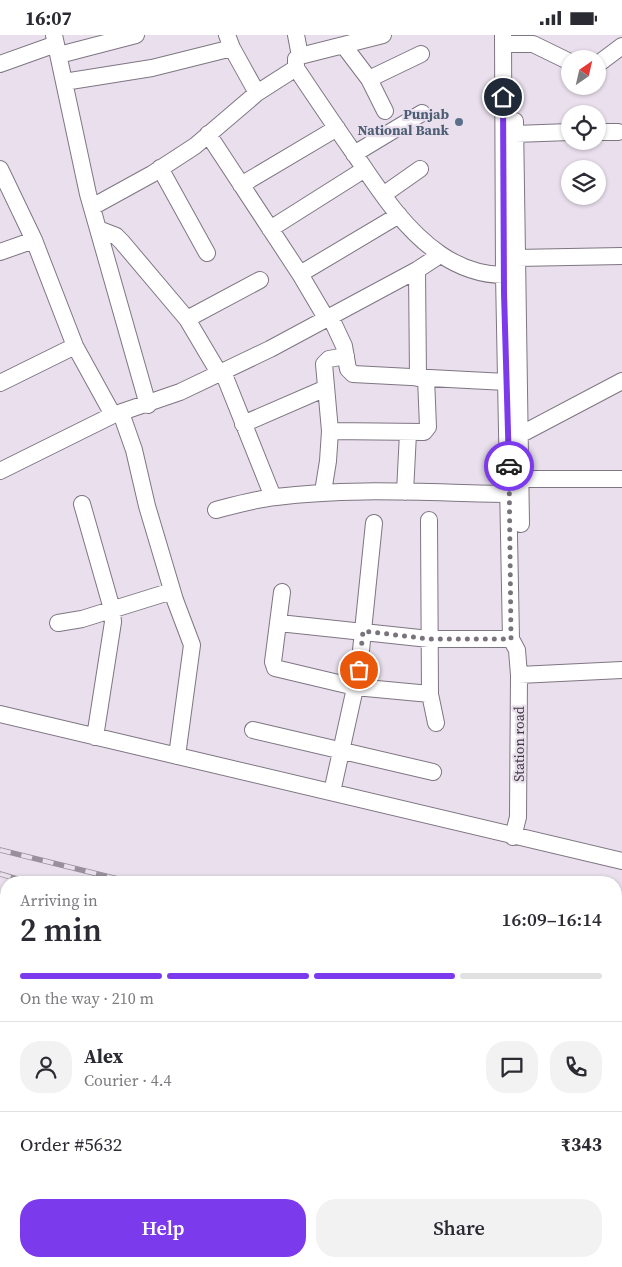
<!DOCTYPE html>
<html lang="en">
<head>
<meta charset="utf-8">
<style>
  body { margin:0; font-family:"Source Serif 4",serif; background:#f2f2f3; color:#2b2b33; height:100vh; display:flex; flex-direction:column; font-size:19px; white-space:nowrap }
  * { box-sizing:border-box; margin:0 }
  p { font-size:16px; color:#7c7c81 }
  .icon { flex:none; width:28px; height:28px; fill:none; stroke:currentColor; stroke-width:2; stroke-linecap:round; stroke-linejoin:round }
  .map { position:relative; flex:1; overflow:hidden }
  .sheet { position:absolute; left:0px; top:841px; width:622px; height:391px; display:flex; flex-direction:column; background:#fff; border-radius:20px 20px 0 0; box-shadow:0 1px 4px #0004 }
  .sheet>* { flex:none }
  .needle { width:32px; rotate:34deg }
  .controls { position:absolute; left:561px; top:15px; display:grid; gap:10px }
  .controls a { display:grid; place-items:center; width:45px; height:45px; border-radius:50%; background:#fff; box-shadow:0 1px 4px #0004; font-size:25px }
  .pin { position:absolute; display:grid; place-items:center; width:42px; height:42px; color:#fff; margin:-21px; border:2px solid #fff; border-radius:50%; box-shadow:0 1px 5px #0007 }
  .courier { position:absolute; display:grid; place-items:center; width:50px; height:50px; margin:-25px; border:4px solid #7c3aed; border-radius:50%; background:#fff; color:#222; box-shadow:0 1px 6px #0007 }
  .overview em { font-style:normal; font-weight:600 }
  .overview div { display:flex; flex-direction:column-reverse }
  .overview { display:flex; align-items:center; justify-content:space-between; height:85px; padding:0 20px }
  h1 { font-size:32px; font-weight:600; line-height:38px }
  .bar { display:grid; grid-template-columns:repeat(4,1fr); gap:8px 5px; align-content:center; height:60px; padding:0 20px }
  .bar i { height:6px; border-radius:4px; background:#e1e1e2 }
  .bar .on { background:#7c3aed }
  .bar p { grid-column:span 4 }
  .line { display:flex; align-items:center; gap:12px; padding:0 20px; border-top:1px solid #e1e1e2 }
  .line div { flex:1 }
  .round { display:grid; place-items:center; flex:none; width:52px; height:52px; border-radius:20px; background:#f2f2f3 }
  .cta { display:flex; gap:10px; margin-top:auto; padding:10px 20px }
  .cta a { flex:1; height:58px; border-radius:20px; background:#7c3aed; color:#fff; font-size:20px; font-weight:600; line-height:58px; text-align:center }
  .cta a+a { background:#f2f2f3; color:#2b2b33 }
  .status { display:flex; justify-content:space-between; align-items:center; height:35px; padding:0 25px; background:#fff; direction:ltr }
  .status svg { height:14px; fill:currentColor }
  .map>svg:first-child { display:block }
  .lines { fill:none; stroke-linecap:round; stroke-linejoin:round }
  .minor-casing { stroke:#7f7683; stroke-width:18 }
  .minor { stroke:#fff; stroke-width:16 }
  .rail-casing { stroke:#98919b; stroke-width:5.5 }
  .rail { stroke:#e9dfed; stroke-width:4; stroke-dasharray:11; stroke-linecap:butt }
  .done { stroke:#79747c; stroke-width:5; stroke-dasharray:0 9 }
  .route { stroke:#7c3aed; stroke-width:6 }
  .service-dot { fill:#5c6f8a; stroke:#e9dfed; stroke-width:2 }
  .labels { text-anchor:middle; stroke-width:4.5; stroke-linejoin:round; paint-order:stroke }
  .service-label { font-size:14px; font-weight:bold; fill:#4e5e75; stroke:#e9dfed; text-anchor:end }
  .street-label { font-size:14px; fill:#3d3a3f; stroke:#e9dfed }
</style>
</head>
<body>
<div class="status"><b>16:07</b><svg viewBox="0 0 49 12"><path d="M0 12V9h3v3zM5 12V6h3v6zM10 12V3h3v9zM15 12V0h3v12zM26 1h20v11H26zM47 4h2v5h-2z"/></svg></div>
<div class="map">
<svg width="622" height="1232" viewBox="0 0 622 1232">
  <rect width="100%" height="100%" fill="#e9dfed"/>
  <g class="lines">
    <g class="minor-casing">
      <path id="minor" d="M54,0l34,159 60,211
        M227,0l5,13 25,45
        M296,0l4,21
        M383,0l-83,21 -4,3v9c20,30 41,61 62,91 23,34 47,71 82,95 19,13 41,21 64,21
        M503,0l1,240 7,364 6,11 2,25 -1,142 -5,20
        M503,9h30l37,18
        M344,11l25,33 16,32
        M59,20l77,-20
        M0,29l56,-20
        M598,29l24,-18
        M369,44l52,-25
        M64,47l88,-14 80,-20
        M515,86l6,403
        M598,97h20
        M208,99l92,140 26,44
        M515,99l55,-2
        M354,119l68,-41
        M160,133l47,85
        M0,134l34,71 41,106 38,69
        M241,150l96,-57
        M383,160l37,-26
        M92,172l60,-33 43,-28 62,-53 39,-25
        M98,194l18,7 6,6 65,77 32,54
        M270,194l95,-60
        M0,217l34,-12
        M516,223l106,-2
        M417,235l1,108
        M300,239l99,-59
        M330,281l14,30 4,23 5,5 153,8
        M187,284l73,-39
        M223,337l50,125
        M0,348l75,-37
        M121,378l13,37 13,56 28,94 17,45 -15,111
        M243,389l83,-36
        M330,396l94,1 4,-5 -2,-49
        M512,404l110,-58
        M0,436l113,-56 67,-23 90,-43 147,-79 23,-15
        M520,444h102
        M323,457l5,-31 2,-30 -6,-67 5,-5 17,-3
        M405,457l3,-59
        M82,469l30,105 1,13 -18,115
        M216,475c19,-5 40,-11 60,-13 77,-10 155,-4 233,-3
        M429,485l1,174 6,29
        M282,557l-9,70 2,6 80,19 75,7
        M58,588l24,-4 90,-28
        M279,588l150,16h82
        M519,640l103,-5
        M0,679l622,147
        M253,695l180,42
        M332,757l27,-122 15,-147
        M0,920l6,2
        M0,1039l6,-4
        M616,1079h6
        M0,1090l6,-4
        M2,1133l4,5
        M616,1146l6,-3
        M616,1210l6,12
        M174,1226l1,6
        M257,1226v6
        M513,1226l3,6
        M568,1226l3,6
        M404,1231l8,-5
        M85,1232l7,-6
        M303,1232l3,-6
        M471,1232l10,-6"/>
    </g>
    <use href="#minor" class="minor"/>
    <g class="rail-casing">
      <path id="rail" d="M0,815l134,33
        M0,839l31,9
        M0,860l6,1
        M616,960l6,1
        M616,985l6,2
        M616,1003l6,1"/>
    </g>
    <use href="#rail" class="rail"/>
  </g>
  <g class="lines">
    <path class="done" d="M359,635l4,-39 66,8h82l-2,-173"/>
    <path class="route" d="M503,62l1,196 5,173"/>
  </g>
  <circle class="service-dot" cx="459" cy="87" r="5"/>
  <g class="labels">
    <g class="service-label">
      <text x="449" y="84">Punjab<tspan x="449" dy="16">National Bank</tspan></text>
    </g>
    <g class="street-label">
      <text transform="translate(519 709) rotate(-90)" y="5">Station road</text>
    </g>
  </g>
</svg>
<div class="controls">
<a><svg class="needle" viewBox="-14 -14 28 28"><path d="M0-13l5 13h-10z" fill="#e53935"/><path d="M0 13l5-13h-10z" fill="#7c7c81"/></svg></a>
<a><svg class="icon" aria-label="locate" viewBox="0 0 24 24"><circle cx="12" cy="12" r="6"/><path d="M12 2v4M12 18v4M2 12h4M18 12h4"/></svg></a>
<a><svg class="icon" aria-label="layers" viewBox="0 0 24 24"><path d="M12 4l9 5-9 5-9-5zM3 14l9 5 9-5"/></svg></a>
</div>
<div class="pin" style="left:359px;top:635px;background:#ea580c"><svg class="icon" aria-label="bag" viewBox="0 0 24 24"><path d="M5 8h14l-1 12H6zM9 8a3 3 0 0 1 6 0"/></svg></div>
<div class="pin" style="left:503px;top:62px;background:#1f2937"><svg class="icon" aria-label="home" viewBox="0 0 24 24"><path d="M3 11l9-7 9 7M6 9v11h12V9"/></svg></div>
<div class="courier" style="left:509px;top:431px"><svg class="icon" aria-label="car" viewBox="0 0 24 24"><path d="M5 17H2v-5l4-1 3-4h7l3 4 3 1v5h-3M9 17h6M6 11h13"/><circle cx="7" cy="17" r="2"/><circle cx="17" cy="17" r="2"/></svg></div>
<section class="sheet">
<div class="overview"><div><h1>2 min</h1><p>Arriving in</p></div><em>16:09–16:14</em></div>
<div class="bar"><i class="on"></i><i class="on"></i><i class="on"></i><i></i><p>On the way · 210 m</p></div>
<div class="line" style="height:90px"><a class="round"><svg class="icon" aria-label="person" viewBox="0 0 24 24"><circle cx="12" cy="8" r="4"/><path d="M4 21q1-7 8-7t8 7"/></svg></a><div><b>Alex</b><p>Courier · 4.4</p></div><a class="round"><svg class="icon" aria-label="chat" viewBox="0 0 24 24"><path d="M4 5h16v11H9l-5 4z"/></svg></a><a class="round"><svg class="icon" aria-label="phone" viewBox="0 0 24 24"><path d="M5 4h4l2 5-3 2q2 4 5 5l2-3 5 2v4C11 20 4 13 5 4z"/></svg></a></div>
<div class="line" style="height:65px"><div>Order #5632</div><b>₹343</b></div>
<div class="cta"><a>Help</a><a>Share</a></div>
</section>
</div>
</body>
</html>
